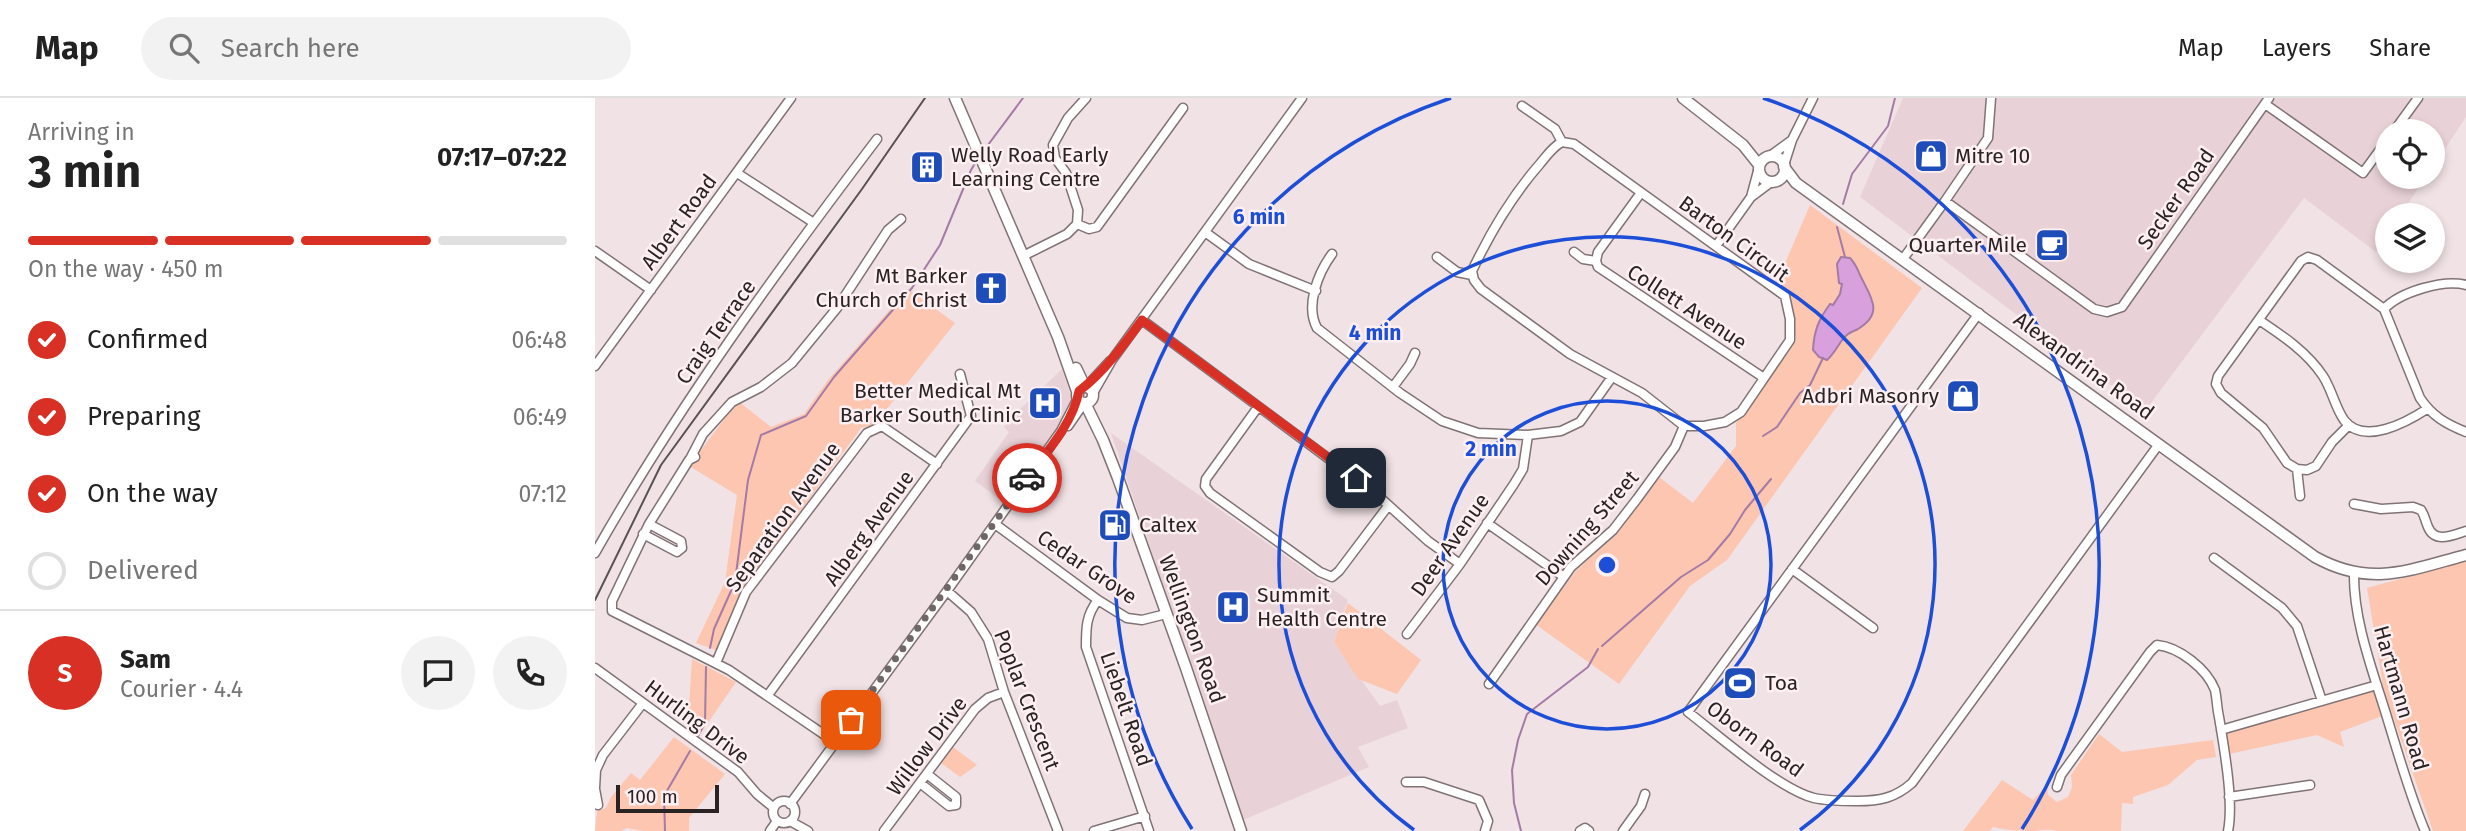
<!DOCTYPE html>
<html lang="en">
<head>
<meta charset="utf-8">
<style>
  body { margin:0; font-family:"Fira Sans",sans-serif; background:#f2f2f2; color:#222; height:100vh; display:flex; flex-direction:column; font-size:26px; white-space:nowrap }
  * { box-sizing:border-box; margin:0 }
  p { font-size:23px; color:#767676 }
  .icon { flex:none; width:38px; height:38px; fill:none; stroke:currentColor; stroke-width:2; stroke-linecap:round; stroke-linejoin:round }
  .map { position:relative; flex:1; overflow:hidden }
  .panel { display:flex; flex-direction:column; background:#fff; width:595px }
  .panel>* { flex:none }
  .controls { position:absolute; left:1780px; top:21px; display:grid; gap:14px }
  .controls a { display:grid; place-items:center; width:70px; height:70px; border-radius:50%; background:#fff; box-shadow:0 4px 10px #0003; font-size:35px }
  .scale { position:absolute; left:21px; bottom:18px; width:103px; box-sizing:border-box; padding-left:7px; border:4px solid #292324; border-top:0; font-size:19px; line-height:24px; white-space:nowrap; color:#292324; -webkit-text-stroke:5px #feeff2; paint-order:stroke }
  .pin { position:absolute; display:grid; place-items:center; width:60px; height:60px; color:#fff; margin:-30px; border-radius:14px; box-shadow:0 4px 10px #0006 }
  .courier { position:absolute; display:grid; place-items:center; width:70px; height:70px; margin:-35px; border:5px solid #d93025; border-radius:50%; background:#fff; color:#222; box-shadow:0 2px 9px #0007 }
  .summary em { font-style:normal; font-weight:700 }
  .summary div { display:flex; flex-direction:column-reverse }
  .summary { display:flex; align-items:center; justify-content:space-between; height:119px; padding:0 28px }
  h1 { font-size:46px; font-weight:700; line-height:52px }
  .bar { display:grid; grid-template-columns:repeat(4,1fr); gap:10px 7px; align-content:center; height:84px; padding:0 28px }
  .bar i { height:9px; border-radius:5px; background:#e0e0e0 }
  .bar .on { background:#d93025 }
  .bar p { grid-column:span 4 }
  .line { display:flex; align-items:center; gap:18px; padding:0 28px; border-top:2px solid #e0e0e0 }
  .line div { flex:1 }
  .round { display:grid; place-items:center; flex:none; width:74px; height:74px; border-radius:37px; background:#f2f2f2 }
  ol { padding:0 28px; list-style:none }
  li { display:flex; align-items:center; gap:21px; height:77px }
  li p { margin-inline-start:auto }
  li .icon { padding:7px; border-radius:50%; background:#d93025; color:#fff; stroke-width:4 }
  li:last-child { color:#767676 }
  li i { width:38px; height:38px; border:4px solid #e0e0e0; border-radius:50% }
  header { display:flex; align-items:center; gap:42px; box-sizing:border-box; height:98px; padding:0 35px; background:#fff; border-bottom:2px solid #e0e0e0 }
  header strong { font-size:33px }
  nav { display:flex; gap:38px; margin-inline-start:auto; font-size:24px }
  .search { width:490px; height:63px; background:#f2f2f2; display:flex; align-items:center; gap:18px; box-sizing:border-box; padding:0 24px; border-radius:38px; color:#767676; font-size:26px }
  main { display:flex; flex:1; min-height:0 }
  .map>svg:first-child { display:block }
  .built { fill:#e9d2d7 }
  .green { fill:#fcc6b0 }
  .water { fill:#d8a1de; stroke:#a47ba6; stroke-width:2 }
  .lines { fill:none; stroke-linecap:round; stroke-linejoin:round }
  .stream { stroke:#a47ba6; stroke-width:2 }
  .minor-casing { stroke:#807375; stroke-width:11 }
  .major-casing { stroke:#807375; stroke-width:13 }
  .minor { stroke:#fff; stroke-width:8 }
  .major { stroke:#fff; stroke-width:10 }
  .rail { stroke:#595152; stroke-width:2 }
  .done { stroke:#6f6668; stroke-width:7; stroke-dasharray:0 12.6 }
  .route { stroke:#d93025; stroke-width:9 }
  .ring { fill:none; stroke:#1d4ed8; stroke-width:3.5 }
  .labels { text-anchor:middle; stroke-width:5; stroke-linejoin:round; paint-order:stroke }
  .poi-label { font-size:21px; fill:#292324; stroke:#feeff2; text-anchor:start }
  .street-label { font-size:21px; fill:#292324; stroke:#feeff2 }
  .centre { fill:#1d4ed8; stroke:#feeff2; stroke-width:3.5 }
  .ring-label { font-size:21px; text-anchor:middle; font-weight:bold; fill:#1d4ed8; stroke:#feeff2; stroke-width:5; stroke-linejoin:round; paint-order:stroke }
</style>
</head>
<body>
<header>
<strong>Map</strong>
<div class="search"><svg class="icon" aria-label="search" viewBox="0 0 24 24"><circle cx="10" cy="10" r="6"/><path d="M15 15l6 6"/></svg>Search here</div>
<nav><a>Map</a><a>Layers</a><a>Share</a></nav>
</header>
<main>
<section class="panel">
<div class="summary"><div><h1>3 min</h1><p>Arriving in</p></div><em>07:17–07:22</em></div>
<div class="bar"><i class="on"></i><i class="on"></i><i class="on"></i><i></i><p>On the way · 450 m</p></div>
<ol>
<li><svg class="icon" aria-label="check" viewBox="0 0 24 24"><path d="M5 12l5 5 9-10"/></svg>Confirmed<p>06:48</p></li>
<li><svg class="icon" aria-label="check" viewBox="0 0 24 24"><path d="M5 12l5 5 9-10"/></svg>Preparing<p>06:49</p></li>
<li><svg class="icon" aria-label="check" viewBox="0 0 24 24"><path d="M5 12l5 5 9-10"/></svg>On the way<p>07:12</p></li>
<li><i></i>Delivered</li>
</ol>
<div class="line" style="height:126px"><b class="round" style="background:#d93025;color:#fff">S</b><div><b>Sam</b><p>Courier · 4.4</p></div><a class="round"><svg class="icon" aria-label="chat" viewBox="0 0 24 24"><path d="M4 5h16v11H9l-5 4z"/></svg></a><a class="round"><svg class="icon" aria-label="phone" viewBox="0 0 24 24"><path d="M5 4h4l2 5-3 2q2 4 5 5l2-3 5 2v4C11 20 4 13 5 4z"/></svg></a></div>
</section>
<div class="map">
<svg width="1871" height="733" viewBox="0 0 1871 733">
  <rect width="100%" height="100%" fill="#f1e2e5"/>
  <path class="built" d="M1308,0h563v19l-33,50v-36h-46v46h39l-26,38h-13v20l-11,17 -72,-54 -159,213 -285,-214z
    M467,271l11,33 -8,14 -60,87 -30,-22 34,-49 -5,-5 11,-13z
    M516,335l237,167 -14,42 46,64 17,-6 11,28 -50,19 11,20 -126,53z"/>
  <path class="green" d="M1215,107l112,83 -195,272 -37,26 -71,98 -84,-60 41,-53 41,-39 42,-55 34,26 43,-57v-23l60,-83 -5,-43 -14,-15z
    M313,191l47,34 -80,101 -14,4 -117,160 -28,62 -20,-7 29,-61 12,-87 -48,-29 49,-65 33,26 33,-13 24,-34z
    M1871,463v270h-33l-49,-140 -17,-103z
    M753,505l73,57 -24,34 -39,-15 -24,-37z
    M97,561l44,23 -35,51 -13,-11z
    M1779,592l8,26 -42,16 4,15 -27,-12 -88,19 -4,-21z
    M1504,636l23,18 91,-12 3,17 -19,3 -29,25 -35,12v7l-11,-1 -1,28h-64c-9,-2 -14,-1 -23,0 -14,0 -28,-1 -41,-4l-3,4h-27l39,-51 31,20 14,-15 1,10 9,7 11,-5 4,-10 -1,-12z
    M79,639l51,37 -36,44v13h-44l-19,-3 -4,3h-27l2,-20 9,-3 5,-11 20,-24 9,7z
    M358,649l24,18 -17,12 -19,-14z"/>
  <path class="water" d="M1246,159l9,1c6,6 7,11 11,19 9,19 24,36 -3,52 -2,1 -9,4 -10,5 -9,7 -11,17 -21,26l-8,-3 -6,-7c1,-20 6,-31 17,-46l3,1 7,-11 2,-10 -3,-1 -2,-19z"/>
  <g class="lines">
    <path class="stream" d="M387,55l41,-55
      M1248,106l9,-30 36,-48 7,-28
      M1242,129l8,30
      M1168,338l14,-9 23,-34 10,-8 13,-27
      M1007,548l79,-69 27,-17 22,-26 15,-24 26,-31
      M115,550l4,-19 21,-47 13,-102 13,-45 45,-19 28,-39 78,-89 28,-43 31,-75 6,-10
      M103,638l7,-13 1,-56
      M70,733l-1,-35 26,-45
      M926,733l-7,-28 -2,-33 6,-30 9,-26 61,-47 10,-18"/>
    <g class="minor-casing">
      <path id="minor" d="M1670,6l98,69 24,-33
        M927,8l33,23 7,13
        M1799,33l24,-33
        M967,44l12,2 211,152 5,23v21l-49,72 -16,10 -21,4h-20l-42,-33 -72,-39 -89,-65 -7,-9 -2,-9c18,-38 39,-74 67,-106 7,-8 13,-18 23,-23z
        M1175,58l22,-16
        M1189,67l8,-25 21,-42
        M142,75l77,50
        M1045,96l-42,58 -2,9 2,6 166,111
        M1156,99l7,-26
        M1350,103l43,-63 3,-40
        M482,126l12,5 8,-2 86,-119
        M610,134l44,32 67,27
        M1121,148l35,-49 20,-15
        M0,153l56,39
        M979,154l9,7 13,2
        M737,156c-14,19 -27,52 -15,74l83,65 42,28 36,12 50,2 33,-4 19,-9 32,-45
        M428,158l44,-22 10,-10 1,-14 -12,-37 -11,-15 -2,-13 15,-27 18,-20
        M842,159l20,15 15,3
        M1308,161l42,-58 149,108 13,3 15,-5 147,-209
        M1789,211l36,89c12,18 26,26 46,34
        M1384,215l-291,399c30,23 92,78 126,86 14,3 29,3 43,3 23,0 38,-3 55,-18l247,-339
        M547,222l233,173 53,48 32,23
        M1664,222c24,16 48,32 64,56 9,14 12,31 21,44 20,26 63,2 83,-11
        M0,268l196,-268
        M491,289l24,-26
        M798,289l17,-23 5,-11
        M498,295l19,-33 190,-262
        M663,309l-52,72 -1,7 5,7 110,79 12,5 7,-6 49,-65
        M1754,327l-17,17 -16,24 -9,4 -10,-1 -10,-6 -24,-35 -42,-35 -5,-9 2,-8 83,-115 7,-4 9,3 67,49c16,-17 59,-30 82,-24
        M473,328l16,-23
        M100,359l-6,3 -40,64 -37,77v10l117,59 106,72
        M95,361l13,-25 29,-32 29,-15 31,-24 45,-55 51,-78 13,-11
        M1702,371l3,27
        M1759,406l27,5 32,-2 8,3c4,6 4,10 7,17 7,17 25,8 38,4
        M892,425l77,54
        M400,426l103,76 29,18 15,2 24,-6
        M48,436l34,18 5,-4 -1,-7 -32,-17
        M0,455c82,-145 181,-281 282,-414
        M1619,460l68,50 15,18 25,75
        M1197,471l81,59
        M1759,474c-1,47 18,97 32,142 12,39 23,79 39,117
        M352,493l24,21 17,27 16,53 54,139
        M503,502c-12,15 -12,28 -12,47l63,184
        M812,536l53,-70 54,-80 9,-15 5,-34
        M121,565l30,-71 121,-159 15,-7 55,38
        M0,570l143,104 19,22 17,14
        M894,586l82,-117 42,-37 24,-31 38,-52 9,-21
        M173,597l203,-279 -11,-42
        M1626,632l156,-45
        M811,684h18l55,18 9,21 -3,10
        M325,685l29,23 7,-1v-8l-29,-23
        M1462,689l4,-12 89,-123 7,-7c22,2 50,24 58,45 2,9 2,19 4,27 5,31 15,84 9,114
        M0,690l1,-18 7,-15 40,-52
        M0,691l3,16
        M1634,699l81,-12
        M178 714a11 11 0 1 1 22 0a11 11 0 1 1-22 0Z
        M195,706l157,-213 114,-160 17,-33
        M195,723l18,10
        M175,733l7,-10
        M289,733l91,-122 13,-11 16,-6
        M499,733l51,-15
        M985,733l5,-3 4,3
        M1028,733l18,-25 4,-12"/>
    </g>
    <g class="major-casing">
      <path id="major" d="M360,0l103,239 20,57
        M1088,0l60,47 16,20
        M1164 71a13 13 0 1 1 26 0a13 13 0 1 1-26 0Z
        M1189,69l12,16 519,374c56,31 94,13 151,-2
        M481,270l9,19
        M482 297a8 8 0 1 1 16 0a8 8 0 1 1-16 0Z
        M490,305l18,37 15,38 68,190 55,163"/>
    </g>
    <use href="#minor" class="minor"/>
    <use href="#major" class="major"/>
    <path class="rail" d="M0,502l66,-135 201,-276 63,-91"/>
  </g>
  <g class="lines">
    <path class="done" d="M256,622l176,-242"/>
    <path class="route" d="M432,380c20,-26 46,-55 52,-87 24,-18 44,-45 63,-71l214,158"/>
  </g>
  <g class="ring">
    <circle cx="1012" cy="467" r="164"/>
    <path d="M819 732A328 328 0 1 1 1205 732"/>
    <path d="M597 731A492 492 0 0 1 856 0M1168 0A492 492 0 0 1 1427 731"/>
  </g>
  <defs>
    <g id="shop-square" transform="scale(1.75)"><rect x="-9" y="-9" width="18" height="18" rx="4" fill="#1e4cb9" stroke="#feeff2"/><path d="M-5-2.5h2.3a2.7 3.5 0 0 1 5.4 0H5L5.5 6h-11ZM-1.5-2.5h3a1.5 2.3 0 0 0-3 0Z" fill="#fff"/></g>
    <g id="building-square" transform="scale(1.75)"><rect x="-9" y="-9" width="18" height="18" rx="4" fill="#1e4cb9" stroke="#feeff2"/><path d="M-4-6H4V6H1V3H-1V6H-4ZM-2.5-4.3h1.7v1.8h-1.7ZM.8-4.3h1.7v1.8H.8ZM-2.5-1h1.7V.8h-1.7ZM.8-1h1.7V.8H.8Z" fill="#fff"/></g>
    <g id="cafe-square" transform="scale(1.75)"><rect x="-9" y="-9" width="18" height="18" rx="4" fill="#1e4cb9" stroke="#feeff2"/><path d="M-5.5-4.5H6V0H3Q3 3.5 0 3.5H-2.5Q-5.5 3.5-5.5 0ZM3-3.2v2h1.7v-2ZM-6 4.5H4V6H-6Z" fill="#fff"/></g>
    <g id="church-square" transform="scale(1.75)"><rect x="-9" y="-9" width="18" height="18" rx="4" fill="#1e4cb9" stroke="#feeff2"/><path d="M-1.2-6h2.4v3.5h3.3v2.4h-3.3V6h-2.4V-.1h-3.3v-2.4h3.3Z" fill="#fff"/></g>
    <g id="hospital-square" transform="scale(1.75)"><rect x="-9" y="-9" width="18" height="18" rx="4" fill="#1e4cb9" stroke="#feeff2"/><path d="M-5-5h3v3.5h4V-5h3V5h-3V1.5h-4V5h-3Z" fill="#fff"/></g>
    <g id="fuel-square" transform="scale(1.75)"><rect x="-9" y="-9" width="18" height="18" rx="4" fill="#1e4cb9" stroke="#feeff2"/><path d="M-5.5-6h7V0h2V4h1.3V-2.5L3-4.5l.8-.8L6-3V5H2.5V1h-1V6h-7ZM-4.2-4.7v3.2H.2V-4.7Z" fill="#fff"/></g>
    <g id="stadium-square" transform="scale(1.75)"><rect x="-9" y="-9" width="18" height="18" rx="4" fill="#1e4cb9" stroke="#feeff2"/><path d="M0-5a6.5 5 0 1 0 0 10a6.5 5 0 1 0 0-10ZM-3.5-1.8h7v3.6h-7Z" fill="#fff"/></g>
  </defs>
  <g fill-rule="evenodd">
    <use href="#shop-square" x="1336" y="58"/>
    <use href="#building-square" x="332" y="69"/>
    <use href="#cafe-square" x="1457" y="147"/>
    <use href="#church-square" x="396" y="190"/>
    <use href="#shop-square" x="1368" y="298"/>
    <use href="#hospital-square" x="450" y="305"/>
    <use href="#fuel-square" x="520" y="427"/>
    <use href="#hospital-square" x="638" y="509"/>
    <use href="#stadium-square" x="1145" y="585"/>
  </g>
  <g class="labels">
    <g class="poi-label">
      <text x="356" y="64">Welly Road Early<tspan x="356" dy="24">Learning Centre</tspan></text>
      <text x="1360" y="65">Mitre 10</text>
      <text x="1432" y="154" text-anchor="end">Quarter Mile</text>
      <text x="372" y="185" text-anchor="end">Mt Barker<tspan x="372" dy="24">Church of Christ</tspan></text>
      <text x="426" y="300" text-anchor="end">Better Medical Mt<tspan x="426" dy="24">Barker South Clinic</tspan></text>
      <text x="1344" y="305" text-anchor="end">Adbri Masonry</text>
      <text x="544" y="434">Caltex</text>
      <text x="662" y="504">Summit<tspan x="662" dy="24">Health Centre</tspan></text>
      <text x="1170" y="592">Toa</text>
    </g>
    <g class="street-label">
      <text transform="translate(1581 101) rotate(-55)" y="7">Secker Road</text>
      <text transform="translate(84 124) rotate(-54)" y="7">Albert Road</text>
      <text transform="translate(1139 141) rotate(36)" y="7">Barton Circuit</text>
      <text transform="translate(1092 209) rotate(33)" y="7">Collett Avenue</text>
      <text transform="translate(121 234) rotate(-55)" y="7">Craig Terrace</text>
      <text transform="translate(1489 268) rotate(36)" y="7">Alexandrina Road</text>
      <text transform="translate(188 419) rotate(-54)" y="7">Separation Avenue</text>
      <text transform="translate(274 430) rotate(-54)" y="7">Alberg Avenue</text>
      <text transform="translate(992 430) rotate(-49)" y="7">Downing Street</text>
      <text transform="translate(855 447) rotate(-55)" y="7">Deer Avenue</text>
      <text transform="translate(492 469) rotate(34)" y="7">Cedar Grove</text>
      <text transform="translate(597 531) rotate(70)" y="7">Wellington Road</text>
      <text transform="translate(1806 600) rotate(74)" y="7">Hartmann Road</text>
      <text transform="translate(432 602) rotate(69)" y="7">Poplar Crescent</text>
      <text transform="translate(531 611) rotate(71)" y="7">Liebelt Road</text>
      <text transform="translate(102 624) rotate(37)" y="7">Hurling Drive</text>
      <text transform="translate(1160 641) rotate(36)" y="7">Oborn Road</text>
      <text transform="translate(332 648) rotate(-53)" y="7">Willow Drive</text>
    </g>
  </g>
  <circle cx="1012" cy="467" r="10" class="centre"/>
  <g class="ring-label">
    <text x="664" y="126">6 min</text>
    <text x="780" y="242">4 min</text>
    <text x="896" y="358">2 min</text>
  </g>
</svg>
<div class="controls">
<a><svg class="icon" aria-label="locate" viewBox="0 0 24 24"><circle cx="12" cy="12" r="6"/><path d="M12 2v4M12 18v4M2 12h4M18 12h4"/></svg></a>
<a><svg class="icon" aria-label="layers" viewBox="0 0 24 24"><path d="M12 4l9 5-9 5-9-5zM3 14l9 5 9-5"/></svg></a>
</div>
<div class="scale">100 m</div>
<div class="pin" style="left:256px;top:622px;background:#ea580c"><svg class="icon" aria-label="bag" viewBox="0 0 24 24"><path d="M5 8h14l-1 12H6zM9 8a3 3 0 0 1 6 0"/></svg></div>
<div class="pin" style="left:761px;top:380px;background:#1f2937"><svg class="icon" aria-label="home" viewBox="0 0 24 24"><path d="M3 11l9-7 9 7M6 9v11h12V9"/></svg></div>
<div class="courier" style="left:432px;top:380px"><svg class="icon" aria-label="car" viewBox="0 0 24 24"><path d="M5 17H2v-5l4-1 3-4h7l3 4 3 1v5h-3M9 17h6M6 11h13"/><circle cx="7" cy="17" r="2"/><circle cx="17" cy="17" r="2"/></svg></div>
</div>
</main>
</body>
</html>
